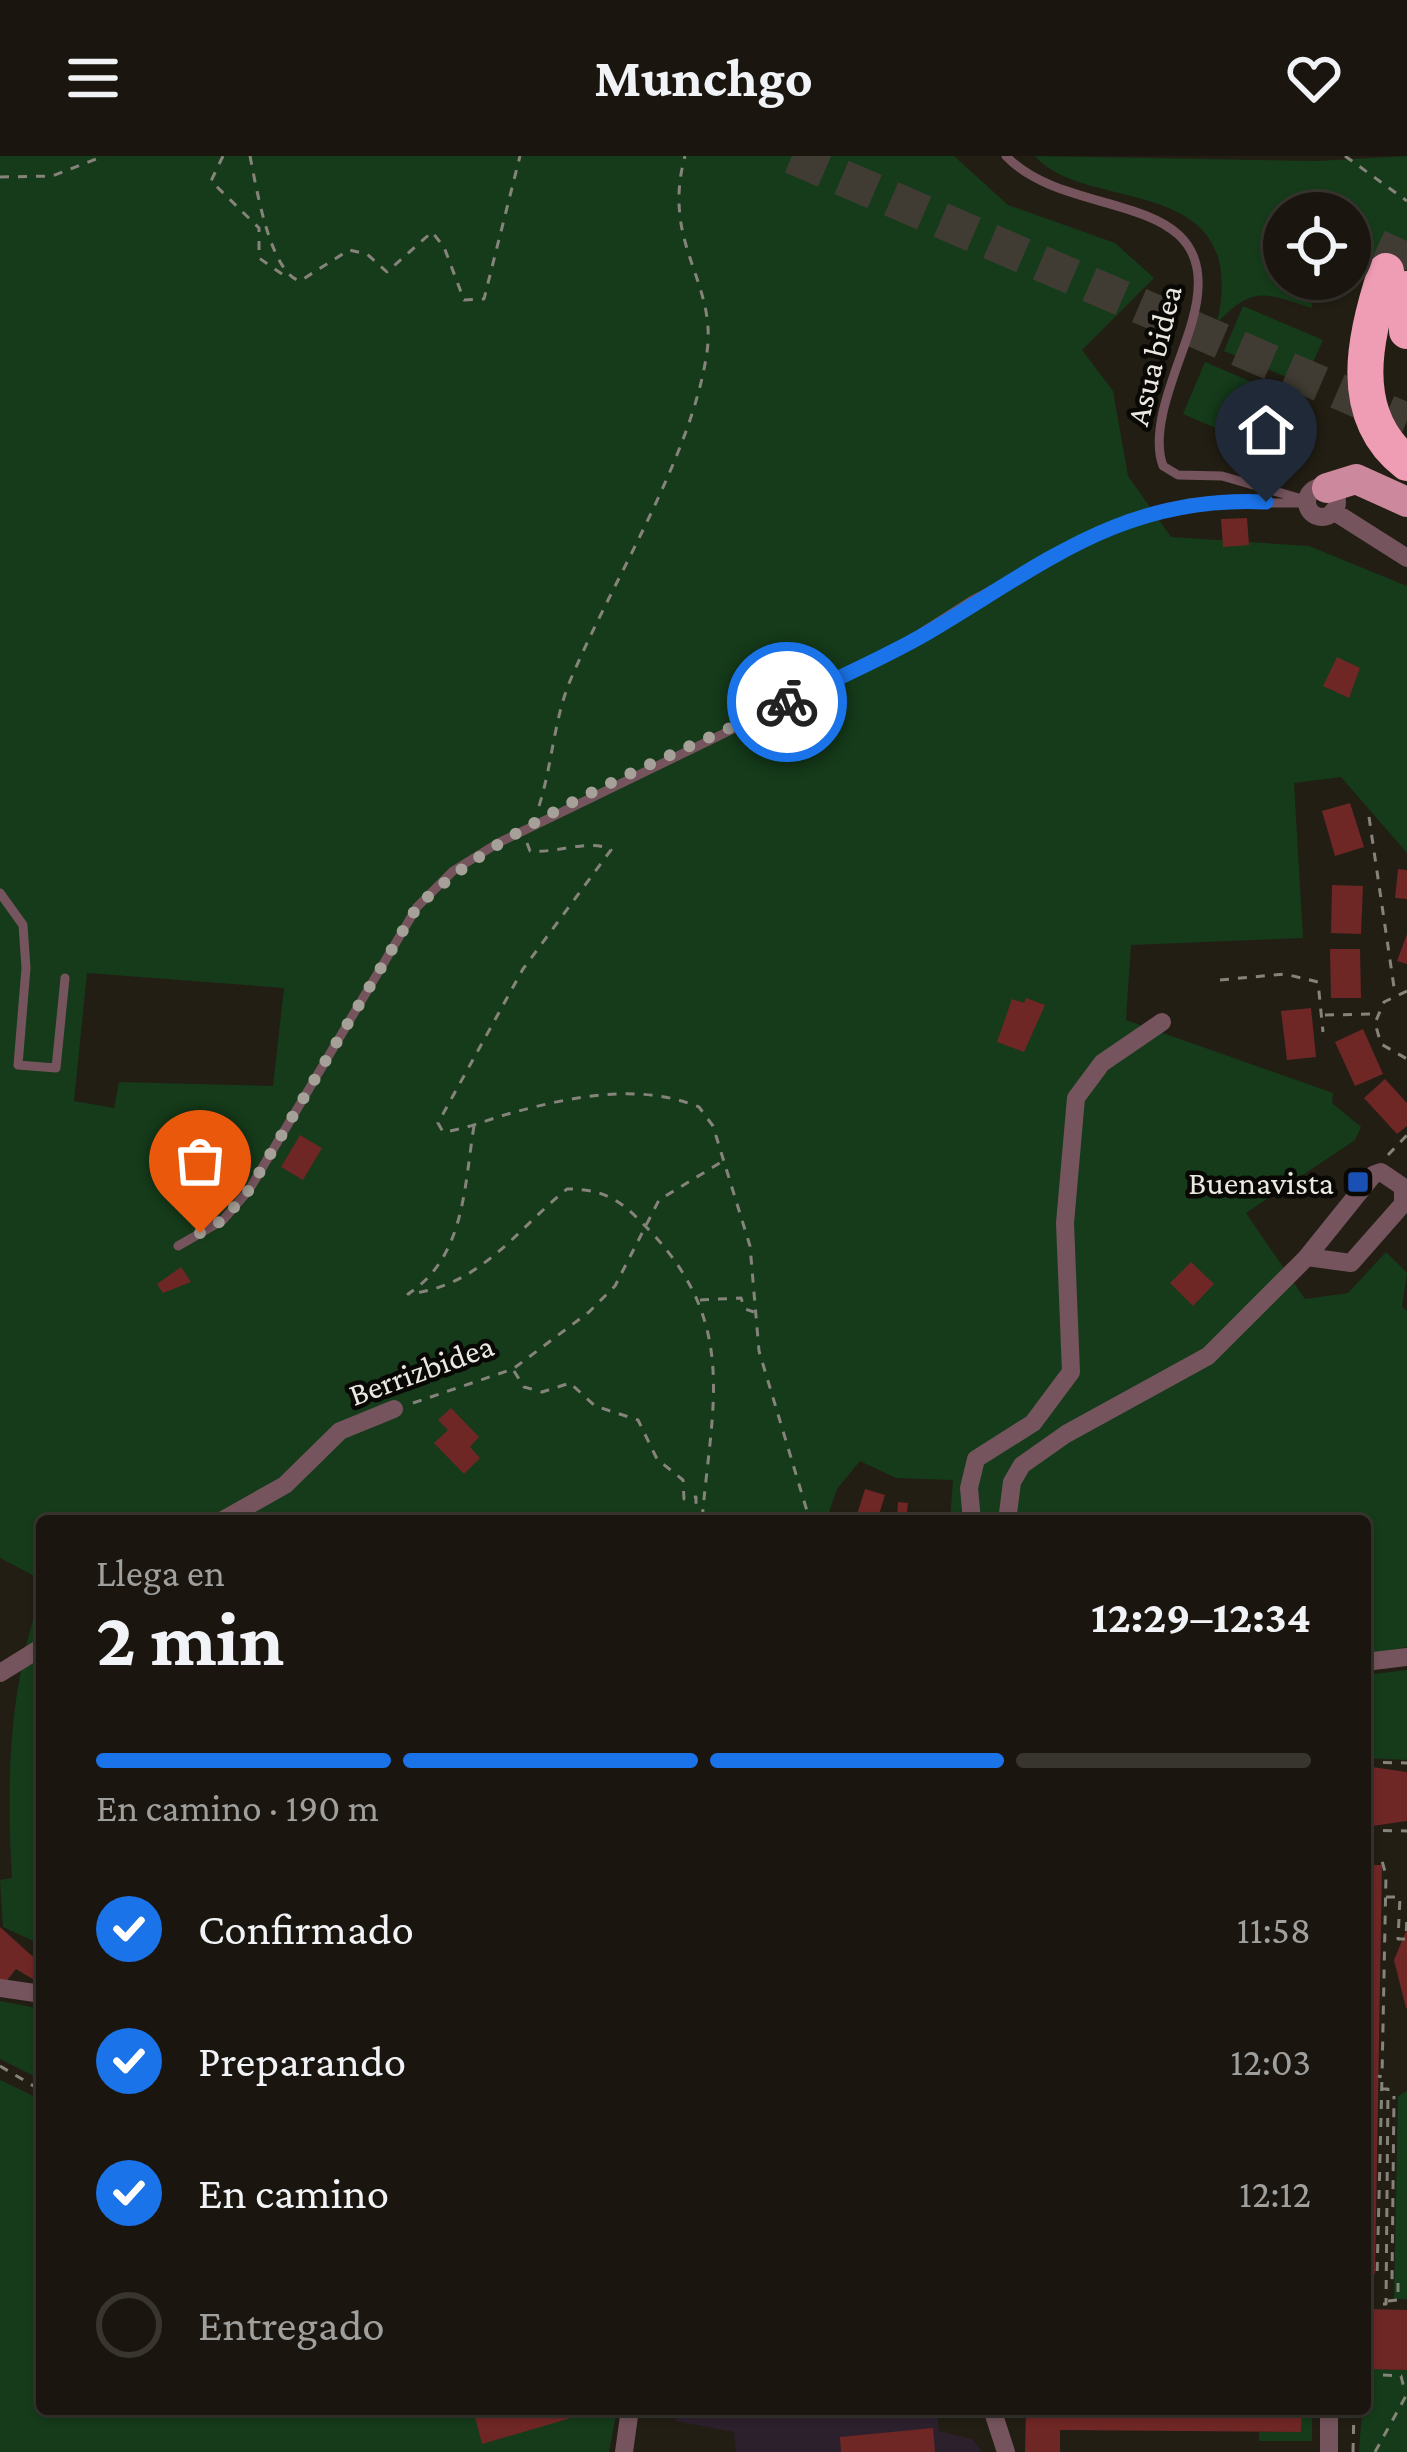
<!DOCTYPE html>
<html lang="es">
<head>
<meta charset="utf-8">
<style>
  body { margin:0; font-family:"Crimson Pro",serif; background:#27231d; color:#f1f3f6; height:100vh; display:flex; flex-direction:column; font-size:45px; white-space:nowrap }
  * { box-sizing:border-box; margin:0 }
  p { font-size:39px; color:#9f9f9e }
  .icon { flex:none; width:66px; height:66px; fill:none; stroke:currentColor; stroke-width:2; stroke-linecap:round; stroke-linejoin:round }
  .map { position:relative; flex:1; overflow:hidden }
  .panel { position:absolute; left:36px; top:1359px; width:1335px; height:900px; display:flex; flex-direction:column; background:#1a160f; border-radius:12px; box-shadow:0 3px 9px #0004,0 0 0 3px #38352f }
  .panel>* { flex:none }
  .controls { position:absolute; left:1263px; top:36px; display:grid; gap:24px }
  .controls a { display:grid; place-items:center; width:108px; height:108px; border-radius:50%; background:#1a160f; box-shadow:0 3px 9px #0004,0 0 0 3px #38352f; font-size:60px }
  .pin { position:absolute; display:grid; place-items:center; width:102px; height:102px; color:#fff; margin:-123px -51px; border-radius:50% 50% 50% 0; rotate:-45deg; box-shadow:0 0 12px #0007 }
  .pin .icon { rotate:45deg }
  .courier { position:absolute; display:grid; place-items:center; width:120px; height:120px; margin:-60px; border:9px solid #1a73e8; border-radius:50%; background:#fff; color:#222; box-shadow:0 3px 15px #0007 }
  .headline em { font-style:normal; font-weight:700 }
  .headline div { display:flex; flex-direction:column-reverse }
  .headline { display:flex; align-items:center; justify-content:space-between; height:204px; padding:0 60px }
  h1 { font-size:78px; font-weight:700; line-height:90px }
  .bar { display:grid; grid-template-columns:repeat(4,1fr); gap:18px 12px; align-content:center; height:144px; padding:0 60px }
  .bar i { height:15px; border-radius:9px; background:#38352f }
  .bar .current { background:#1a73e8 }
  .bar p { grid-column:span 4 }
  ol { padding:0 60px; list-style:none }
  li { display:flex; align-items:center; gap:36px; height:132px }
  li p { margin-inline-start:auto }
  li .icon { padding:12px; border-radius:50%; background:#1a73e8; color:#fff; stroke-width:4 }
  li:last-child { color:#9f9f9e }
  li i { width:66px; height:66px; border:6px solid #38352f; border-radius:50% }
  header { display:flex; justify-content:space-between; align-items:center; height:156px; padding:0 60px; background:#1a160f; font-size:54px; font-weight:700 }
  .map>svg:first-child { display:block }
  .education { fill:#2d202d }
  .green { fill:#153b1a; fill-rule:evenodd }
  .building { fill:#6f2725 }
  .lines { fill:none; stroke-linecap:round; stroke-linejoin:round }
  .highway-tunnel { stroke:#403c33; stroke-width:36; stroke-dasharray:36 18; stroke-linecap:butt }
  .path { stroke:#86837a; stroke-width:3; stroke-dasharray:9 9; stroke-linecap:butt }
  .lane { stroke:#75545d; stroke-width:9 }
  .street { stroke:#75545d; stroke-width:18 }
  .primary { stroke:#cc889c; stroke-width:30 }
  .highway { stroke:#ef9db5; stroke-width:36 }
  .done { stroke:#a5a199; stroke-width:12; stroke-dasharray:0 21.6 }
  .route { stroke:#1a73e8; stroke-width:15 }
  .transit-dot { fill:#1a4fb4; stroke:#0a0805; stroke-width:4.5 }
  .labels { text-anchor:middle; stroke-width:9; stroke-linejoin:round; paint-order:stroke }
  .street-label { font-size:33px; fill:#ebe8e1; stroke:#0a0805 }
  .poi-label { font-size:33px; fill:#ebe8e1; stroke:#0a0805; text-anchor:end }
</style>
</head>
<body>
<header><svg class="icon" aria-label="menu" viewBox="0 0 24 24"><path d="M4 6h16M4 12h16M4 18h16"/></svg>Munchgo<svg class="icon" aria-label="heart" viewBox="0 0 24 24"><path d="M12 20l-8-8c-3-5 5-10 8-4 3-6 11-1 8 4z"/></svg></header>
<div class="map">
<svg width="1407" height="2296" viewBox="0 0 1407 2296">
  <rect width="100%" height="100%" fill="#221e14"/>
  <path class="education" d="M676,2253h261l2,22 33,8 10,13h-246l-2,-20 -58,-11z"/>
  <path class="green" d="M0,0h954l54,49 107,38 39,35 -72,72 31,41 15,85 43,61 138,9 98,40v267l-66,-76 -47,6 9,155 -172,7 -5,75 207,73 -1,10 29,24 -6,13 -109,73 59,86 43,-6 38,-41 21,21 -5,34 5,4v336l-42,8v-134h-415l3,-41 -57,-2 -36,-17 -23,28 -11,32h-784v59l-42,-22zM87,817l197,15 -11,98 -154,-4 -5,26 -40,-7z
    M1035,0l282,5 90,-5v112l-57,-21v-34h-66v66h25l3,29c-47,-15 -58,-23 -95,15 35,-154 -132,-108 -182,-167z
    M1243,150l80,34 -20,44 -79,-33z
    M1205,206l105,45 -22,52 -105,-45z
    M42,1436v353l-39,-18 -3,-47 12,-2c-6,-100 -3,-191 30,-286z
    M1407,1514v90l-42,-2v-83z
    M0,1845l42,8v71l-42,-21z
    M0,1924l42,20v309h575l-8,43h-609z
    M1407,1935v208h-13l4,-203z
    M1365,2213l42,1v82h-48z
    M1302,2253h10v32h-53v-9h42z"/>
  <path class="building" d="M1247,362l2,27 -26,2 -2,-28z
    M1337,501l23,11 -11,30 -26,-12z
    M1350,647l14,44 -29,9 -13,-45z
    M1398,713l9,1v29l-12,-1z
    M1332,729l31,1 -2,48 -30,-1z
    M1407,778v30l-10,-3z
    M1330,793h30l1,49h-30z
    M1026,842l19,7 -21,47 -27,-10 15,-43 12,4z
    M1311,852l5,49 -29,3 -6,-49z
    M1363,873l20,45 -28,12 -20,-44z
    M1385,923l22,24v23l-10,8 -33,-36z
    M300,979l22,13 -19,32 -22,-13z
    M1191,1106l23,22 -21,22 -23,-23z
    M181,1111l10,15 -28,11 -6,-9z
    M451,1252l28,29 -9,10 10,11 -16,16 -30,-31 14,-13 -10,-10z
    M865,1333l20,6 -8,26h-22z
    M898,1346l10,1 -2,18h-9z
    M1365,1610l42,6v49l-42,6z
    M1365,1709h17l-7,409h-10z
    M0,1771l42,38 -6,16 -20,-12 -16,20z
    M1407,1773v79h-1l-12,-48z
    M1365,2153l42,1v60l-42,-1z
    M473,2253h96l2,9 -89,26z
    M1026,2253h276l-1,23 -241,-2v22h-35z
    M933,2272l2,24h-94l-1,-15z"/>
  <g class="lines">
    <path class="highway-tunnel" d="M792,0l615,265
      M1386,115l21,-46"/>
    <path class="path" d="M223,0l-12,25 48,47v30l23,16
      M250,0c6,30 20,117 50,125l49,-31 18,4 20,18 45,-40 12,15 20,53 20,-1 36,-143
      M1345,0l62,45
      M0,21l52,-1 52,-20
      M539,650c13,-40 15,-87 31,-125 41,-98 122,-224 137,-329 10,-71 -46,-108 -22,-196
      M1369,661l26,177
      M527,687l3,8c24,3 62,-13 81,-1l-88,119 -85,154 5,9c25,-3 48,-14 72,-20 59,-16 126,-29 184,-5l14,19 37,120 9,105 51,170
      M1220,824l65,-6 33,8 5,50
      M1407,835l-23,11 -9,21 6,21 26,15
      M1325,859l51,-1
      M474,970c-10,61 -9,131 -66,168 73,-8 107,-63 159,-105 43,0 57,15 85,44 87,94 59,175 50,288
      M1388,999l19,-20
      M700,1144l41,-2 4,11 9,3
      M514,1215l10,16 18,5 28,-9 25,23 43,14 19,39 26,21 1,19 12,-2v7h6
      M413,1247l100,-34 76,-57 26,-26 44,-86 64,-39
      M1365,1606l42,1
      M1365,1674l42,1
      M1365,1705h17l4,14 -4,202 -4,-1
      M1386,1741h14l-2,42h8l1,-24
      M0,1910l42,25
      M1365,2121h12l5,-200
      M1388,2145l10,-1v-18l-6,-1 2,-185
      M1365,2148h21l2,-215h-6
      M1365,2218l36,2 4,16
      M1353,2296l1,-43
      M1375,2296l32,-58"/>
    <path class="lane" d="M1006,0c65,69 226,27 186,166 -11,40 -44,104 -29,144l15,9 44,1 80,23
      M0,737l23,32 3,43 -8,97 38,3 9,-90
      M178,1090l45,-26 26,-30 168,-283 36,-36 45,-28 390,-189 83,-53 126,-67 92,-31h118
      M579,2254l1,-1"/>
    <path class="street" d="M1307 346a15 15 0 1 1 30 0a15 15 0 1 1-30 0Z
      M1333,355l74,47
      M221,1365l64,-36 55,-54 54,-22
      M972,1365l-3,-33 7,-29 57,-36 38,-51 -6,-149 11,-125 26,-35 60,-41
      M1007,1365l5,-39 10,-17 44,-31 142,-78 99,-99 66,-82 8,-3 22,15v17l-52,59 -44,-6
      M1365,1506l42,-5
      M0,1517l42,-26
      M0,1832l42,6
      M992,2253l14,43
      M624,2296l6,-43
      M1329,2296v-43"/>
    <path class="primary" d="M1327,332l29,-9 51,23"/>
    <path class="highway" d="M1386,115c-21,63 -41,144 21,192
      M1407,133v42"/>
  </g>
  <g class="lines">
    <path class="done" d="M200,1077l23,-13 26,-30 168,-283c87,-86 257,-152 370,-205"/>
    <path class="route" d="M787,546c45,-21 90,-41 133,-65 119,-69 199,-142 346,-135"/>
  </g>
  <rect class="transit-dot" x="1346" y="1014" width="24" height="24" rx="6"/>
  <g class="labels">
    <g class="street-label">
      <text transform="translate(1153 199) rotate(-76)" y="12">Asua bidea</text>
      <text transform="translate(421 1213) rotate(-20)" y="12">Berrizbidea</text>
    </g>
    <g class="poi-label">
      <text x="1334" y="1038">Buenavista</text>
    </g>
  </g>
</svg>
<div class="controls">
<a><svg class="icon" aria-label="locate" viewBox="0 0 24 24"><circle cx="12" cy="12" r="6"/><path d="M12 2v4M12 18v4M2 12h4M18 12h4"/></svg></a>
</div>
<div class="pin" style="left:200px;top:1077px;background:#ea580c"><svg class="icon" aria-label="bag" viewBox="0 0 24 24"><path d="M5 8h14l-1 12H6zM9 8a3 3 0 0 1 6 0"/></svg></div>
<div class="pin" style="left:1266px;top:346px;background:#1f2937"><svg class="icon" aria-label="home" viewBox="0 0 24 24"><path d="M3 11l9-7 9 7M6 9v11h12V9"/></svg></div>
<div class="courier" style="left:787px;top:546px"><svg class="icon" aria-label="bike" viewBox="0 0 24 24"><circle cx="6" cy="16" r="4"/><circle cx="18" cy="16" r="4"/><path d="M6 16l4-8h5l3 8M10 8l3 8H6M13 5h3"/></svg></div>
<section class="panel">
<div class="headline"><div><h1>2 min</h1><p>Llega en</p></div><em>12:29–12:34</em></div>
<div class="bar"><i class="current"></i><i class="current"></i><i class="current"></i><i></i><p>En camino · 190 m</p></div>
<ol>
<li><svg class="icon" aria-label="check" viewBox="0 0 24 24"><path d="M5 12l5 5 9-10"/></svg>Confirmado<p>11:58</p></li>
<li><svg class="icon" aria-label="check" viewBox="0 0 24 24"><path d="M5 12l5 5 9-10"/></svg>Preparando<p>12:03</p></li>
<li><svg class="icon" aria-label="check" viewBox="0 0 24 24"><path d="M5 12l5 5 9-10"/></svg>En camino<p>12:12</p></li>
<li><i></i>Entregado</li>
</ol>
</section>
</div>
</body>
</html>
